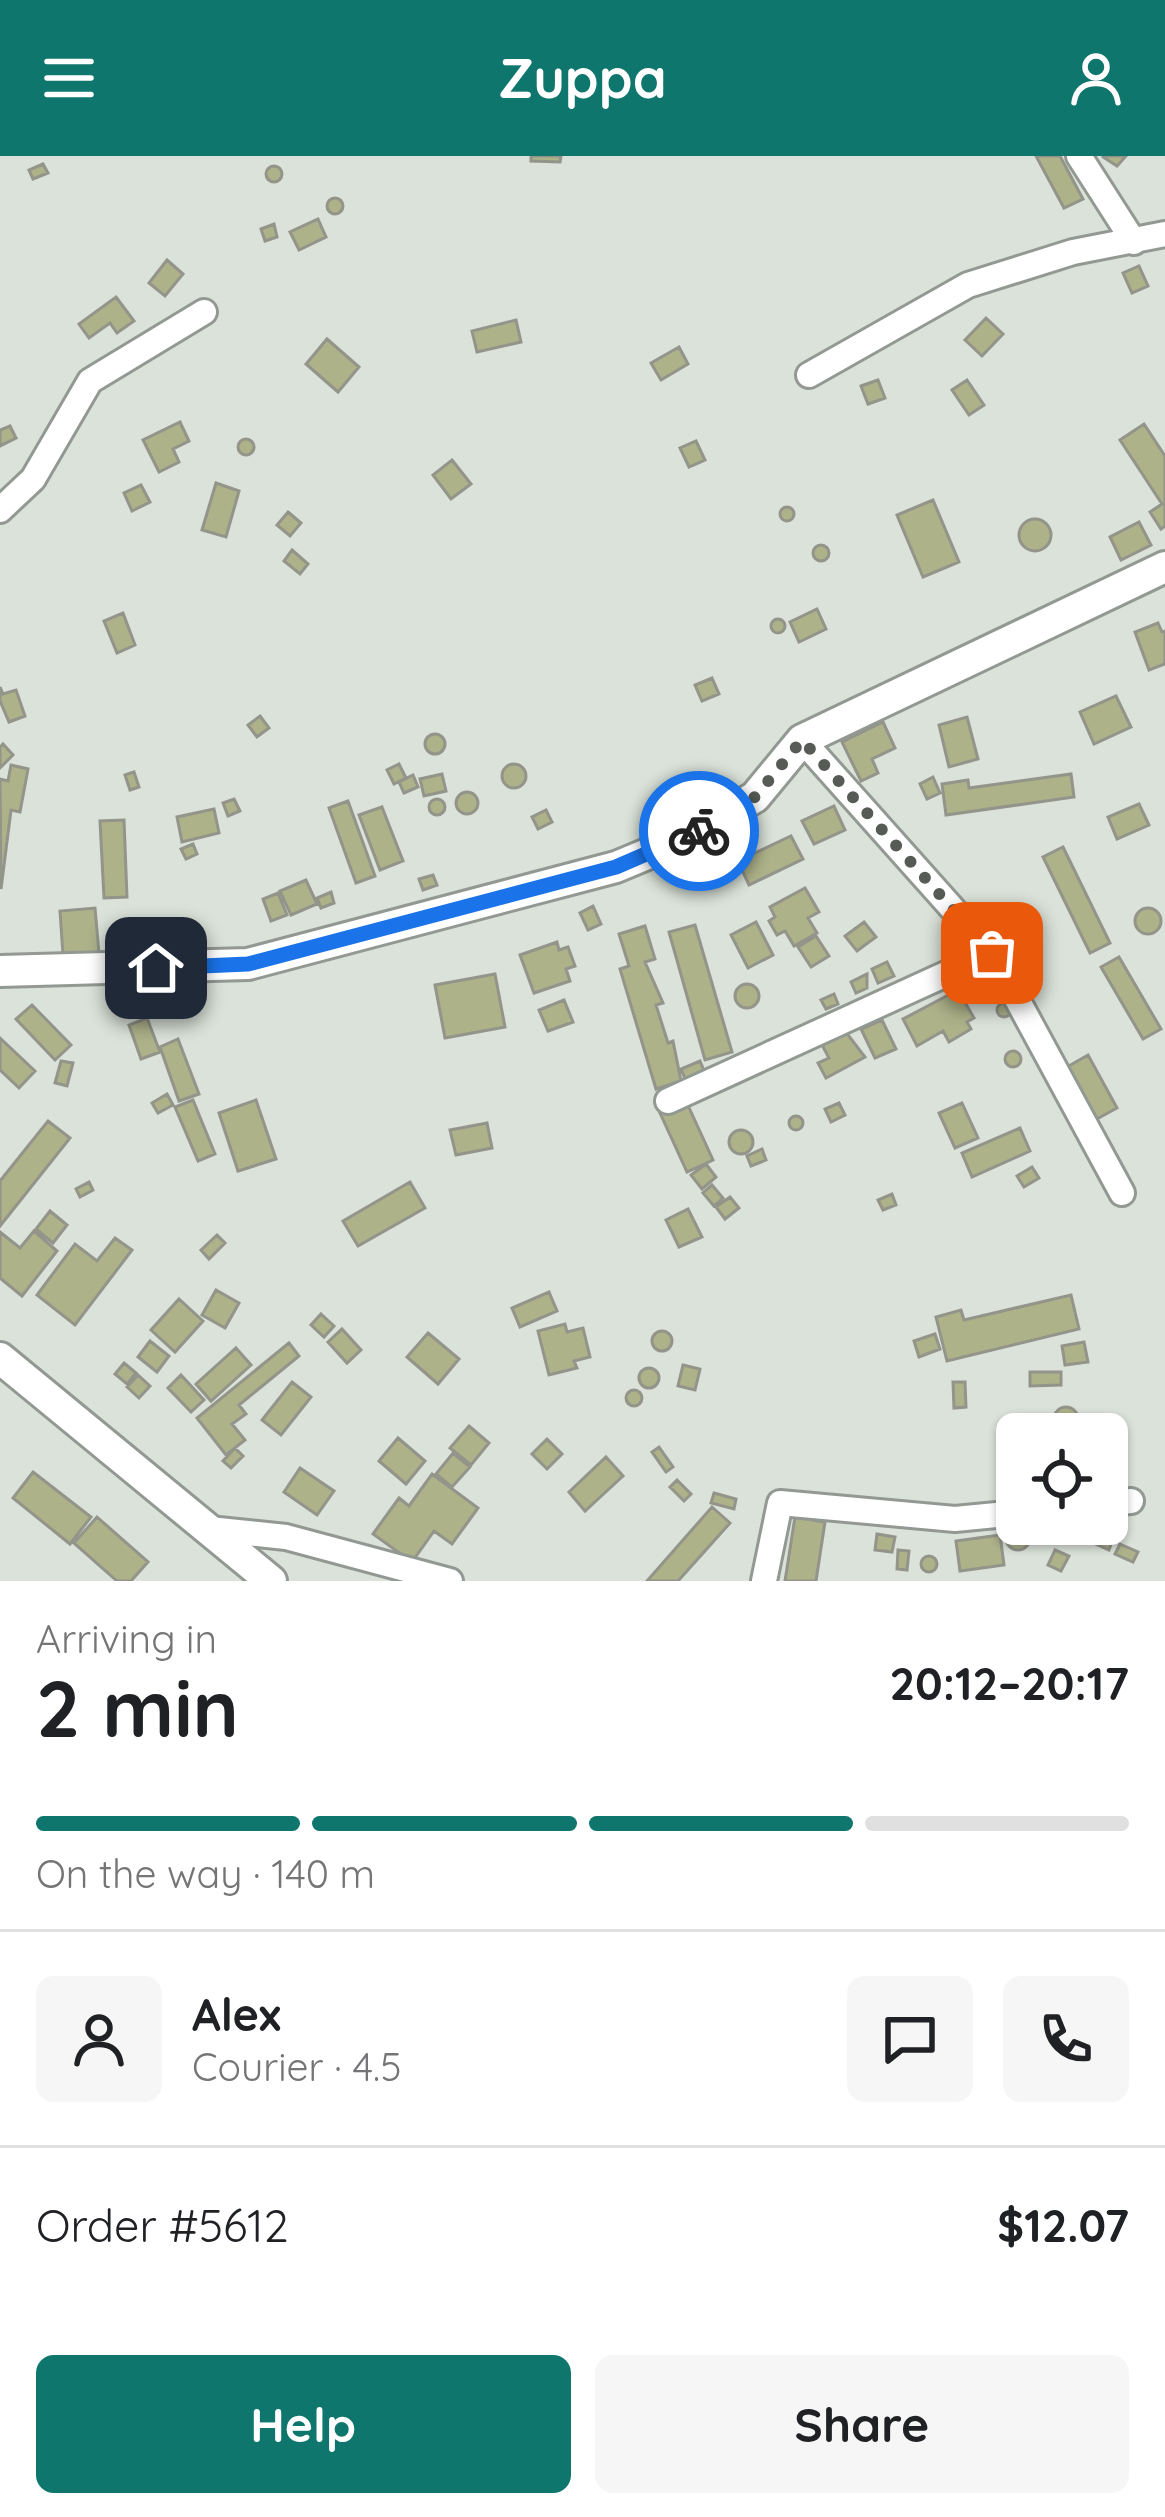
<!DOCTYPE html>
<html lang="en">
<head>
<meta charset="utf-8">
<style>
  body { margin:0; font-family:Quicksand,sans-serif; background:#f6f6f6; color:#202124; height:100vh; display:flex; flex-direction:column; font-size:45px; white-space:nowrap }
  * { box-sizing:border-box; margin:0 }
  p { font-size:39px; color:#757577 }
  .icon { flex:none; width:66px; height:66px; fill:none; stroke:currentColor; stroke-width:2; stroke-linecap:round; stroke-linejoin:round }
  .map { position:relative; height:1425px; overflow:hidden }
  .drawer { display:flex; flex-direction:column; background:#fff; flex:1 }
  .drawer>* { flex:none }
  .fabs { position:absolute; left:996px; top:1257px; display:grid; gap:24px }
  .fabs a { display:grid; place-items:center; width:132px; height:132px; border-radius:18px; background:#fff; box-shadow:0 3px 9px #0004; font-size:60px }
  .pin { position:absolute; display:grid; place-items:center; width:102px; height:102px; color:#fff; margin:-51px; border-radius:24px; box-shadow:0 6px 18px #0006 }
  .courier { position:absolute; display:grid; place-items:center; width:120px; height:120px; margin:-60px; border:9px solid #1a73e8; border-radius:50%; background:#fff; color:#222; box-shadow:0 3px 15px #0007 }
  .headline em { font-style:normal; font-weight:700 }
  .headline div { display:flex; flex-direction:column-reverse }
  .headline { display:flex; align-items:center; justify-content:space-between; height:204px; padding:0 36px }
  h1 { font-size:78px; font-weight:700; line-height:90px }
  .bar { display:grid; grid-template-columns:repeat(4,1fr); gap:18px 12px; align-content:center; height:144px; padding:0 36px }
  .bar i { height:15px; border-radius:9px; background:#e0e0e0 }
  .bar .current { background:#0f766e }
  .bar p { grid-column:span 4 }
  .line { display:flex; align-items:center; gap:30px; padding:0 36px; border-top:3px solid #e0e0e0 }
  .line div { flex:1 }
  .round { display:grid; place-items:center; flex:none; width:126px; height:126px; border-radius:18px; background:#f6f6f6 }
  .cta { display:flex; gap:24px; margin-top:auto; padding:24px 36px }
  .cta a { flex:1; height:138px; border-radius:18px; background:#0f766e; color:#fff; font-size:48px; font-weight:700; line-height:138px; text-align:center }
  .cta a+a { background:#f6f6f6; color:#202124 }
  header { display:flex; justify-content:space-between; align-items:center; height:156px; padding:0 36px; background:#0f766e; color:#fff; font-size:54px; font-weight:700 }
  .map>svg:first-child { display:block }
  .building { fill:#aeb289; stroke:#93948a; stroke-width:3 }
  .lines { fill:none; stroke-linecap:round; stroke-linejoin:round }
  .minor-casing { stroke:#929992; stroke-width:30 }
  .tertiary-casing { stroke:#929992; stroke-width:36 }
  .minor { stroke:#fff; stroke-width:24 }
  .tertiary { stroke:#fff; stroke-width:30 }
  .done { stroke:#575b56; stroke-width:12; stroke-dasharray:0 21.6 }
  .route { stroke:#1a73e8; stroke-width:15 }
</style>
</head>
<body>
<header><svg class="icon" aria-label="menu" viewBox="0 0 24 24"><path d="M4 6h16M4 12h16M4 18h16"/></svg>Zuppa<svg class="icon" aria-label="person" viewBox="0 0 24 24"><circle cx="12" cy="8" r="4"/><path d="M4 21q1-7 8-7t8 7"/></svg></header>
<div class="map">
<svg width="1165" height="1425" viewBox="0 0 1165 1425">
  <rect width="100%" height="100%" fill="#dae2d9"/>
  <path class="building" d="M531,0h30l-1,6 -29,-1z
    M1036,0h24l23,43 -19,9z
    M1126,0l-9,10 -14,-9v-1z
    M43,8l5,9 -15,6 -4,-9z
    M266 18a8 8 0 1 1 16 0a8 8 0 1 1-16 0Z
    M327 50a8 8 0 1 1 16 0a8 8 0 1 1-16 0Z
    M318,63l8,18 -27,13 -9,-18z
    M274,68l3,13 -12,4 -4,-12z
    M167,104l16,14 -18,22 -16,-13z
    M1139,110l9,20 -16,7 -9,-20z
    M116,141l18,24 -17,12 -7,-10 -21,15 -10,-14z
    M986,162l17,16 -21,22 -17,-16z
    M516,164l5,22 -44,10 -5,-21z
    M327,183l32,28 -21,25 -32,-28z
    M679,191l9,17 -27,16 -10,-17z
    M878,224l7,18 -17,6 -7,-18z
    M967,224l17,25 -15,10 -17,-25z
    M180,266l9,19 -16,8 6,13 -20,10 -16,-32z
    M1144,268l21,32v70l-4,3 -11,-17 12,-8 -42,-64z
    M10,270l6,12 -16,8v-16z
    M238 291a8 8 0 1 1 16 0a8 8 0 1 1-16 0Z
    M696,285l9,19 -16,7 -9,-19z
    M452,304l19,24 -20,15 -18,-24z
    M216,327l23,8 -13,46 -24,-7z
    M141,329l9,17 -18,9 -8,-18z
    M933,344l26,62 -36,15 -26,-62z
    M780 358a7 7 0 1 1 14 0a7 7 0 1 1-14 0Z
    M288,356l13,11 -11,13 -13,-11z
    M1019 379a16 16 0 1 1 32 0a16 16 0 1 1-32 0Z
    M1139,366l12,23 -30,15 -11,-23z
    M813 397a8 8 0 1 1 16 0a8 8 0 1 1-16 0Z
    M292,394l16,14 -8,10 -16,-13z
    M817,453l9,20 -27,13 -9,-20z
    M123,457l12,32 -18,8 -13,-32z
    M771 470a7 7 0 1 1 14 0a7 7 0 1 1-14 0Z
    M1158,467l4,9 3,-1v33l-16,6 -14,-38z
    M712,522l7,16 -17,7 -7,-16z
    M0,531l3,7 13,-4 9,26 -16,6 -9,-21z
    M1116,540l15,31 -37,17 -14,-32z
    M260,560l9,12 -12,9 -9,-12z
    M967,561l11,42 -29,8 -10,-42z
    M883,566l12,26 -23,11 6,14 -17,8 -19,-39z
    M425 588a10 10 0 1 1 20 0a10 10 0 1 1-20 0Z
    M3,588l10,11 -13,13v-21z
    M502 620a12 12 0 1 1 24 0a12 12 0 1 1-24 0Z
    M399,608l7,14 -12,6 -7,-14z
    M11,609l17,4 -8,43 -9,-2 -10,79 -1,-110 8,2z
    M134,616l5,15 -9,3 -5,-15z
    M442,618l4,17 -22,5 -4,-17z
    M1071,618l3,23 -128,18 -4,-31 26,-4 1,8z
    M413,619l5,12 -14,6 -5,-11z
    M933,621l7,16 -13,6 -7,-15z
    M456 647a11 11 0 1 1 22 0a11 11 0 1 1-22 0Z
    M429 651a8 8 0 1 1 16 0a8 8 0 1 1-16 0Z
    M234,643l6,12 -12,5 -5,-13z
    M348,645l27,75 -19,7 -27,-75z
    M1139,648l10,21 -32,14 -9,-22z
    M834,650l11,24 -31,14 -12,-23z
    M382,651l21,54 -23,9 -21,-55z
    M214,653l5,24 -37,9 -5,-25z
    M546,654l6,12 -14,7 -6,-12z
    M124,664l3,77 -23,1 -4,-77z
    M791,680l12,23 -54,26 -11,-24z
    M193,688l4,10 -11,5 -5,-10z
    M1063,691l47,96 -20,10 -47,-96z
    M433,719l4,10 -14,5 -4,-11z
    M306,724l11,24 -26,11 -11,-24z
    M805,732l14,24 -11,6 9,15 -23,13 -9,-15 -8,4 -8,-14 6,-4 -5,-10z
    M331,736l3,11 -13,5 -4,-10z
    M278,737l9,22 -16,6 -8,-22z
    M593,750l8,18 -13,6 -8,-17z
    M1135 765a13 13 0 1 1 26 0a13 13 0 1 1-26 0Z
    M95,752l4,45 -36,2 -3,-44z
    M756,766l17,33 -25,13 -17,-33z
    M864,766l12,15 -19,14 -12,-15z
    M157,768l6,14 -10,3 -6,-13z
    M695,769l37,127 -27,8 -36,-128z
    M645,770l10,33 -10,3 18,41 -7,2 12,38 5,-2 8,40 -25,8 -36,-120 9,-3 -10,-32z
    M816,780l13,20 -18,11 -13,-20z
    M557,786l2,8 9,-3 7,19 -9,3 4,12 -36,12 -14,-38z
    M1119,801l42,72 -18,10 -42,-72z
    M887,806l7,14 -16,7 -6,-14z
    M495,818l10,53 -60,11 -10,-53z
    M867,818v14l-11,5 -5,-11z
    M735 840a12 12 0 1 1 24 0a12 12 0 1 1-24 0Z
    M958,834l16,28 -7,4 4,7 -22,13 -6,-11 -26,15 -14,-27z
    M834,838l4,10 -12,5 -5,-9z
    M564,844l9,22 -25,9 -9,-21z
    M997 854a7 7 0 1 1 14 0a7 7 0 1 1-14 0Z
    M32,849l39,40 -16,15 -39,-41z
    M147,862l13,34 -19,7 -12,-34z
    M882,864l14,29 -21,9 -14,-29z
    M845,875l20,26 -39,21 -8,-15 11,-5 -8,-15z
    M0,882l35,33 -16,17 -19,-18z
    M178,883l21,55 -20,7 -19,-54z
    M1005 903a8 8 0 1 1 16 0a8 8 0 1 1-16 0Z
    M1088,899l29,53 -22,12 -28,-53z
    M61,905l12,2 -6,23 -12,-3z
    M700,905l5,12 -19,8 -5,-12z
    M167,938l6,11 -15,8 -6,-10z
    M193,944l22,54 -17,7 -23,-54z
    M256,944l20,59 -38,12 -19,-58z
    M686,945l27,59 -26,12 -27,-59z
    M839,947l6,12 -14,7 -6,-13z
    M962,947l16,35 -23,10 -16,-35z
    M789 967a7 7 0 1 1 14 0a7 7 0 1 1-14 0Z
    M48,965l22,17 -70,88v-45z
    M487,967l5,25 -36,7 -6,-25z
    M1020,972l10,23 -58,26 -10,-24z
    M729 986a12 12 0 1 1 24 0a12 12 0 1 1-24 0Z
    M762,993l4,11 -15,6 -4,-10z
    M706,1008l10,13 -14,12 -11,-14z
    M1032,1011l7,11 -15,9 -7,-11z
    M89,1026l4,8 -13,7 -4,-8z
    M410,1026l15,26 -67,38 -15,-25z
    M712,1029l11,13 -9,8 -11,-13z
    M892,1038l4,11 -13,5 -5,-10z
    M730,1041l9,11 -14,11 -9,-12z
    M688,1053l14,28 -23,10 -13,-27z
    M50,1055l17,14 -14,18 -17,-14z
    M34,1075l23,20 -35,45 -22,-18v-46l20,16z
    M217,1079l8,8 -16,16 -8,-9z
    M115,1082l17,12 -57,75 -38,-30 38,-51 22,17z
    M216,1134l23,13 -14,25 -23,-13z
    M549,1136l8,19 -37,16 -8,-19z
    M1071,1139l8,34 -132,32 -11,-44 25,-7 3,10z
    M179,1143l24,22 -28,31 -24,-22z
    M321,1158l13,12 -10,11 -13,-12z
    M565,1168l2,8 16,-4 7,29 -16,4 3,7 -28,7 -11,-44z
    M342,1173l19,21 -14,13 -19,-21z
    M652 1185a10 10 0 1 1 20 0a10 10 0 1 1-20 0Z
    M428,1177l31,26 -21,25 -31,-27z
    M935,1178l5,15 -21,8 -5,-16z
    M150,1185l19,15 -12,16 -19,-15z
    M1084,1186l4,20 -23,3 -3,-19z
    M289,1187l10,13 -60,49 7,9 -14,10 13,16 -19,15 -29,-37z
    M236,1192l15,17 -40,36 -15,-17z
    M124,1207l12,10 -9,11 -12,-10z
    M683,1209l17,4 -5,21 -17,-4z
    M639 1222a10 10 0 1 1 20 0a10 10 0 1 1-20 0Z
    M1030,1216h31v13l-31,1z
    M138,1219l12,11 -11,12 -12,-11z
    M181,1219l23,25 -13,12 -23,-24z
    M292,1226l19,15 -30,38 -19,-15z
    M953,1226h12l1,25 -12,1z
    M626 1242a8 8 0 1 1 16 0a8 8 0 1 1-16 0Z
    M1054 1263a12 12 0 1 1 24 0a12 12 0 1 1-24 0Z
    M469,1270l20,17 -18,22 -21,-17z
    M398,1282l27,23 -19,23 -27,-23z
    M547,1283l15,15 -15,15 -15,-15z
    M659,1291l14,20 -7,5 -14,-20z
    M235,1292l8,8 -12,12 -8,-7z
    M453,1297l17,14 -18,20 -16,-13z
    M606,1301l17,19 -38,35 -16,-19z
    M300,1312l34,23 -17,24 -33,-23z
    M33,1316l58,45 -21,27 -57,-46z
    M432,1318l46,34 -26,36 -18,-13 -22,31 -39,-28 26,-36 10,8z
    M677,1324l14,14 -7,7 -14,-14z
    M714,1337l22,6 -2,10 -23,-6z
    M712,1351l18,16 -52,58h-31z
    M97,1361l51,45 -17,19h-14l-43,-38z
    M795,1361l30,5 -9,59h-31z
    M1006 1382a12 12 0 1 1 24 0a12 12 0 1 1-24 0Z
    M1094,1374l19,9 -4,11 -20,-9z
    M877,1378l18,3 -3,15 -17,-2z
    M1000,1379l4,30 -44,6 -4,-30z
    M1120,1388l18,8 -5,10 -18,-8z
    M898,1394l11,1 -2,19 -10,-1z
    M1055,1394l14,6 -8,15 -13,-6z
    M921 1408a8 8 0 1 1 16 0a8 8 0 1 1-16 0Z"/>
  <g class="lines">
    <g class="minor-casing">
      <path id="minor" d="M1079,0l55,86
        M809,219l159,-90 105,-33 92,-18
        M0,354l33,-31 57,-98 114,-69
        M802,584l190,213 130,240
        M668,945l324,-148
        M1107,1347l24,-2
        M209,1373l77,8 164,44
        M764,1425l16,-78 175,16 62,-6"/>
    </g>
    <g class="tertiary-casing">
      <path id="tertiary" d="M0,815l248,-7 368,-97 72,-30 67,-40 47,-57 363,-173
        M0,1202l271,223"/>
    </g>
    <use href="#minor" class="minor"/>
    <use href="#tertiary" class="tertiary"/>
  </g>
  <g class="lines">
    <path class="done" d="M699,675l56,-34 47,-57 190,213"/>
    <path class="route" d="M156,812l92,-4 368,-97 83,-36"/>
  </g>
</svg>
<div class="fabs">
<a><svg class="icon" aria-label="locate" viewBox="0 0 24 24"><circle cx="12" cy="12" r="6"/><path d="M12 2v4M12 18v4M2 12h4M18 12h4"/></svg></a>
</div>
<div class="pin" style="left:992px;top:797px;background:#ea580c"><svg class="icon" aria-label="bag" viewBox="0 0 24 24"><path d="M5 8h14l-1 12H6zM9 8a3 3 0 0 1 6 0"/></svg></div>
<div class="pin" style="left:156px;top:812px;background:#1f2937"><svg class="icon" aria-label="home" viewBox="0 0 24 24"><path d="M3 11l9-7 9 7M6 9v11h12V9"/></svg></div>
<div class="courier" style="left:699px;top:675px"><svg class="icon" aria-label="bike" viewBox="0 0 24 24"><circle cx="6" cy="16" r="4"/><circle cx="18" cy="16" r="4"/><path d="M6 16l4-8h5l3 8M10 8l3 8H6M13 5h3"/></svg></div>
</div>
<section class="drawer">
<div class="headline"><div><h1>2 min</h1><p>Arriving in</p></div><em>20:12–20:17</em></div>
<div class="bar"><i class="current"></i><i class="current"></i><i class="current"></i><i></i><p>On the way · 140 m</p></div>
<div class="line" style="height:216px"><a class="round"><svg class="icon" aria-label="person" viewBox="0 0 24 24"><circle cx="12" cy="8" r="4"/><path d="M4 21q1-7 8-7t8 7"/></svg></a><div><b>Alex</b><p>Courier · 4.5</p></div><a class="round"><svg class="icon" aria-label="chat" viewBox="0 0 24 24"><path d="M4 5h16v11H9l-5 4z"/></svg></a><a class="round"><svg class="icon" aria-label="phone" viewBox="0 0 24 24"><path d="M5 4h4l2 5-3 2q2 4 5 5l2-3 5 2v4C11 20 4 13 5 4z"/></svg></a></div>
<div class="line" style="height:156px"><div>Order #5612</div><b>$12.07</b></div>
<div class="cta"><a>Help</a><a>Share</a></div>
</section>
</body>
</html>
